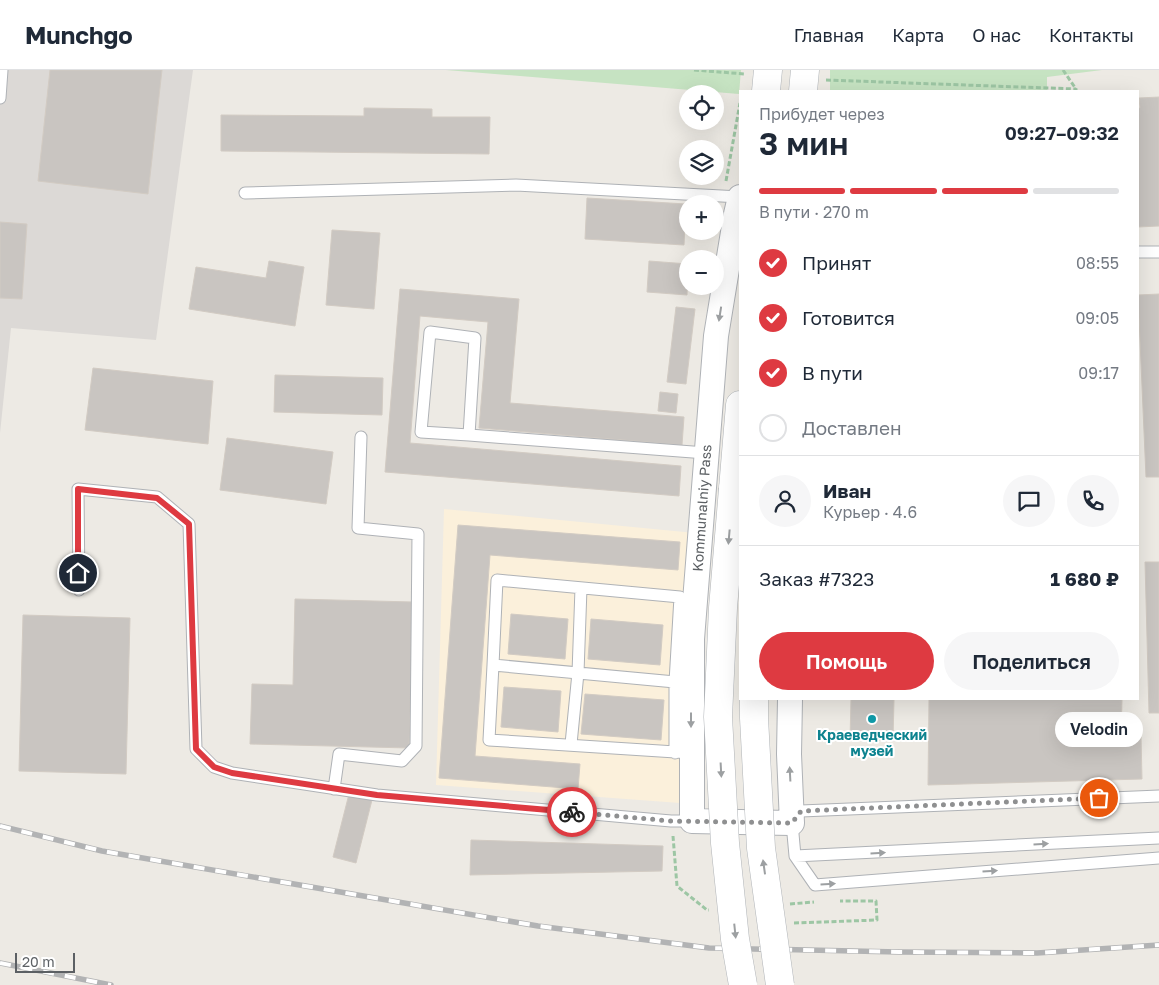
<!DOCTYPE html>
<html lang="ru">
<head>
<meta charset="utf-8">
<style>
  body { margin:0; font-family:"Golos Text",sans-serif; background:#f6f6f7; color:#1f2937; height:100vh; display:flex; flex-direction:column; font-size:19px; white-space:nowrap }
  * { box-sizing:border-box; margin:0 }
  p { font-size:16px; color:#747a83 }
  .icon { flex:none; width:28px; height:28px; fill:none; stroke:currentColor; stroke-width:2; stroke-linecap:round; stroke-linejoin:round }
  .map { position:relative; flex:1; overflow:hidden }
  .drawer { position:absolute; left:739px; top:20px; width:400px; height:610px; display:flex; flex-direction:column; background:#fff; border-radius:0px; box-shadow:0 5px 20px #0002 }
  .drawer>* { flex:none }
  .controls { position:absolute; left:679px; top:15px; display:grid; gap:10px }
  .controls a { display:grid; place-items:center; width:45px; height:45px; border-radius:50%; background:#fff; box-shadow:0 5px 20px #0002; font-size:25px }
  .scale { position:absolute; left:15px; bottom:12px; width:60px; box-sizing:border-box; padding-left:5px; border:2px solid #5c6064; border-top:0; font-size:14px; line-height:18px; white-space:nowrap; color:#5c6064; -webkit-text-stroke:4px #fff; paint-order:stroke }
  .pin { position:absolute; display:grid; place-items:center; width:42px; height:42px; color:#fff; margin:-21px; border:2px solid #fff; border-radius:50%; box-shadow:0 1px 5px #0007 }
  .courier { position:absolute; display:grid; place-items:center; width:50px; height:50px; margin:-25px; border:4px solid #de3a41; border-radius:50%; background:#fff; color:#222; box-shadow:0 1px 6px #0007 }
  .bubble { position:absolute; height:35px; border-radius:18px; background:#fff; box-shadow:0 5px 20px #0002; font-size:16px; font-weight:600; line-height:35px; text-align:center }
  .headline em { font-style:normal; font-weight:600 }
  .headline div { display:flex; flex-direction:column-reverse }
  .headline { display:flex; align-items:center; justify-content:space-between; height:85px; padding:0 20px }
  h1 { font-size:32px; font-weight:600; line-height:38px }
  .bar { display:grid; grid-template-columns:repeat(4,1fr); gap:8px 5px; align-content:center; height:60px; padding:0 20px }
  .bar i { height:6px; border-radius:4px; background:#e0e1e3 }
  .bar .active { background:#de3a41 }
  .bar p { grid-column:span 4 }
  .line { display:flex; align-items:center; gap:12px; padding:0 20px; border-top:1px solid #e0e1e3 }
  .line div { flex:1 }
  .round { display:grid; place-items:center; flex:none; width:52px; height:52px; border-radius:26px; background:#f6f6f7 }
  ol { padding:0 20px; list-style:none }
  li { display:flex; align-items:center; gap:15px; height:55px }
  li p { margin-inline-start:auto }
  li .icon { padding:5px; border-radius:50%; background:#de3a41; color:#fff; stroke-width:4 }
  li:last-child { color:#747a83 }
  li i { width:28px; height:28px; border:2px solid #e0e1e3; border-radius:50% }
  .button { display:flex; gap:10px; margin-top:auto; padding:10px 20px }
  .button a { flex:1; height:58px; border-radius:30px; background:#de3a41; color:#fff; font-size:20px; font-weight:600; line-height:58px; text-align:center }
  .button a+a { background:#f6f6f7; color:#1f2937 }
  header { display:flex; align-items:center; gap:30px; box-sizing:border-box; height:70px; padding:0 25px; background:#fff; border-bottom:1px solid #e0e1e3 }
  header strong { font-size:24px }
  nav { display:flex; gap:28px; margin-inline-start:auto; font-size:18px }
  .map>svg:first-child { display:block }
  .commercial { fill:#fbf0db }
  .industrial { fill:#dcd9d6 }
  .green { fill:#c6e3c2 }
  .building { fill:#c9c5c1; stroke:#d2cbc3 }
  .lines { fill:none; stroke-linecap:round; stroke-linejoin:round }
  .service-casing { stroke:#afb2b6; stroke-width:13 }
  .minor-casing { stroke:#afb2b6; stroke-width:26 }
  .secondary-casing { stroke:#b0b4b8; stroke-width:29 }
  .path { stroke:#9dc6a4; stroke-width:3; stroke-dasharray:5 2.5; stroke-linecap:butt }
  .service { stroke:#fff; stroke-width:11 }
  .minor { stroke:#fff; stroke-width:24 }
  .secondary { stroke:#fff; stroke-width:28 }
  .rail-casing { stroke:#b2b3b4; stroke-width:5.5 }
  .rail { stroke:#fff; stroke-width:4; stroke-dasharray:11; stroke-linecap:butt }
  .secondary-bridge-casing { stroke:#b0b4b8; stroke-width:29; stroke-linecap:butt }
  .secondary-bridge { stroke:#fff; stroke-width:28 }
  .oneway { fill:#9da0a2 }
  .done { stroke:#8f9091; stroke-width:5; stroke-dasharray:0 9 }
  .route { stroke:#de3a41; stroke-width:6 }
  .culture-dot { fill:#0f9aa8; stroke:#fff; stroke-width:2 }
  .labels { text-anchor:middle; stroke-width:4; stroke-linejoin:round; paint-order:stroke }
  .street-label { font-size:14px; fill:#5c6064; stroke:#fff }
  .culture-label { font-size:14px; font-weight:bold; fill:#0d838f; stroke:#fff }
</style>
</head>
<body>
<header>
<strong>Munchgo</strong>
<nav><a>Главная</a><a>Карта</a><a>О нас</a><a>Контакты</a></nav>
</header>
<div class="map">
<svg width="1159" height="915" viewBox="0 0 1159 915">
  <rect width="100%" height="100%" fill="#edeae4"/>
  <path class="commercial" d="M444,439l251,24 -15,270 -244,-18z"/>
  <path class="industrial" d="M0,0h193l-37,270 -145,-12 -11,105z"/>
  <path class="green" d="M446,0h295l-2,24z
    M830,0h272l-55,7v14h-217z"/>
  <path class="building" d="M50,0h112l-14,124 -110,-13z
    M1159,27v129l-21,1v-119h2l-1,-10z
    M364,38l68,1v8h58l-1,37 -268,-3v-36l143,1z
    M587,128l99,6 -2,41 -99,-6z
    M0,152l27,2 -5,75 -22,-1z
    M332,160l48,3 -6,76 -48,-4z
    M269,191l35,6 -9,59 -106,-17 7,-42 70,11z
    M649,191l39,3 -1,31 -40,-3z
    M400,219l119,10 -9,104 174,14 -2,28 -203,-17 9,-106 -68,-6 -10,127 271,23 -2,30 -294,-24z
    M1159,224v183h-13l-8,-182z
    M676,237l19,2 -9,75 -19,-2z
    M93,298l120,13 -5,63 -123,-14z
    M275,305l108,3 -1,37 -108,-3z
    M660,322l18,2 -2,19 -18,-2z
    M227,368l106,14 -7,52 -106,-14z
    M458,455l222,17 -2,28 -188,-15 -15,201 105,8 -2,25 -139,-11z
    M1145,492h14v151h-10z
    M295,529l118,3 -4,146 -159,-4 2,-60 41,1z
    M511,544l57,5 -3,40 -57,-5z
    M23,545l107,3 -4,156 -107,-3z
    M591,549l72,6 -3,40 -72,-6z
    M504,617l57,4 -3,41 -57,-5z
    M585,624l79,6 -3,40 -80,-6z
    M851,629h43l-1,41h-43z
    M929,629h193l-1,37h20l1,43 -214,6z
    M349,724l23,6 -16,63 -23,-6z
    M471,770l192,6 -1,25 -192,4z"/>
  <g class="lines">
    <g class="service-casing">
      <path id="service" d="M0,28l2,-28
        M245,123l271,-8 224,12
        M1138,182h21
        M469,365l-48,-3 9,-100 45,6 -6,97 237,18
        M79,520l-1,-101 79,8 32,27 7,225 18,18 18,6 145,22 294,26h21
        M493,595l4,-85 183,17 -5,85 -182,-17 -4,75 202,13
        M571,674l7,-71 3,-85
        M675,683v-71h7
        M334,719l5,-35 63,7 14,-15 2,-212 -60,-6 3,-91
        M1159,726l-358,15 -9,12 3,33 20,29 344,-27
        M795,786l364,-18"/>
    </g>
    <g class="minor-casing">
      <path id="minor" d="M740,127l-4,17 -20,122 -24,303v182l100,2 -3,-69 1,-55"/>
    </g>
    <g class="secondary-casing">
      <path id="secondary" d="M766,21l2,-21
        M803,21l2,-21
        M733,419l7,-84"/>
    </g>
    <path class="path" d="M694,0l51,4
      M1063,0l13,19v2
      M826,10l250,9
      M726,111l14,-78
      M673,766l4,50 30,24h2
      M790,834l24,-2
      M794,853l83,-3 -1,-19h-36"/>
    <use href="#service" class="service"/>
    <use href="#minor" class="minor"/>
    <use href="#secondary" class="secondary"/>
    <g class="rail-casing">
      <path id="rail" d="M0,756l102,25 436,75 171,22 190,4 138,1 122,-8
        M0,893l111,22"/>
    </g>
    <use href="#rail" class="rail"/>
    <g class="secondary-bridge-casing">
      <path id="secondary-bridge" d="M733,419l-10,119 -5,109 7,126 10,96 8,46
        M754,629v19l7,130 19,137"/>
    </g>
    <use href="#secondary-bridge" class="secondary-bridge"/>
  </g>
  <defs><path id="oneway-solid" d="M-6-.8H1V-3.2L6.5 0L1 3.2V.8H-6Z" transform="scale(1.25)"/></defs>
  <g class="oneway">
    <use href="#oneway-solid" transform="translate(720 244) rotate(99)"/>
    <use href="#oneway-solid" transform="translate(729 467) rotate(95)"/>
    <use href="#oneway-solid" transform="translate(691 650) rotate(90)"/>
    <use href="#oneway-solid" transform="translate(721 700) rotate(87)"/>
    <use href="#oneway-solid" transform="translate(790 704) rotate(-93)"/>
    <use href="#oneway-solid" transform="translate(1041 774) rotate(-3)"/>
    <use href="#oneway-solid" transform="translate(878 783) rotate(-3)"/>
    <use href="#oneway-solid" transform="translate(764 797) rotate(-98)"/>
    <use href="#oneway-solid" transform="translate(990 801) rotate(-4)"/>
    <use href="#oneway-solid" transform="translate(828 814) rotate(-4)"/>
    <use href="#oneway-solid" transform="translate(735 861) rotate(84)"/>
  </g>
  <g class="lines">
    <path class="done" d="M572,742l99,9 121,2 9,-12 298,-13"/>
    <path class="route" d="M78,503v-84l79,9 32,26 7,225 18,18 18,6 145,22 195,17"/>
  </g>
  <circle class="culture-dot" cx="872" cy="649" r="5"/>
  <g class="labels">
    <g class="street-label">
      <text transform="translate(702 438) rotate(-86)" y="5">Kommunalniy Pass</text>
    </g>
    <g class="culture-label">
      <text x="872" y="670">Краеведческий<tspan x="872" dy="16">музей</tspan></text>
    </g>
  </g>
</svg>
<div class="controls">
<a><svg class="icon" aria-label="locate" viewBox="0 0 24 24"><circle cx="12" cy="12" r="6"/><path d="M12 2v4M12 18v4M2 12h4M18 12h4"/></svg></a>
<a><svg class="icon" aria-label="layers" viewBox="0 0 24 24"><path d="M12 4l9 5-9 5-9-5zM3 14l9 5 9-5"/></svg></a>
<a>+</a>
<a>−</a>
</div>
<div class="scale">20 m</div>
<div class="pin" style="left:1099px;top:728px;background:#ea580c"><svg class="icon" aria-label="bag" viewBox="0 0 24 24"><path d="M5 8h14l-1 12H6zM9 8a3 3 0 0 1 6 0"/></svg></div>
<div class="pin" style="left:78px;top:503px;background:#1f2937"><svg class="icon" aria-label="home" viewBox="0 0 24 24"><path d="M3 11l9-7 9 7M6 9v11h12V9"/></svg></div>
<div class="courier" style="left:572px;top:742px"><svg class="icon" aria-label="bike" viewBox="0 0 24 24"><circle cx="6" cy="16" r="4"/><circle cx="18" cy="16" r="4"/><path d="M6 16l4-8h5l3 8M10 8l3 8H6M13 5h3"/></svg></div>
<div class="bubble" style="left:1055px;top:642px;width:88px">Velodin</div>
<section class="drawer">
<div class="headline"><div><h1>3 мин</h1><p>Прибудет через</p></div><em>09:27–09:32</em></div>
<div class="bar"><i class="active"></i><i class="active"></i><i class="active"></i><i></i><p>В пути · 270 m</p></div>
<ol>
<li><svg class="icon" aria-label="check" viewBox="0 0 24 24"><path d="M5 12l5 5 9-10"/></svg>Принят<p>08:55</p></li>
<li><svg class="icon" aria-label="check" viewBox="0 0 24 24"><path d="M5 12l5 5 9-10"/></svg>Готовится<p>09:05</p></li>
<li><svg class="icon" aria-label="check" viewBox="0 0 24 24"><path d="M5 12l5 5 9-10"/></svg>В пути<p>09:17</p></li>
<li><i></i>Доставлен</li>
</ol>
<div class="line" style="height:90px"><a class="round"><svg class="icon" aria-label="person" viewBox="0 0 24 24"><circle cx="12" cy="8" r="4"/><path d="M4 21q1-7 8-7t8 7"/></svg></a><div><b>Иван</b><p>Курьер · 4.6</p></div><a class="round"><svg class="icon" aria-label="chat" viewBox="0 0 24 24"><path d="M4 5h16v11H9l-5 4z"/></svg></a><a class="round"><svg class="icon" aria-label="phone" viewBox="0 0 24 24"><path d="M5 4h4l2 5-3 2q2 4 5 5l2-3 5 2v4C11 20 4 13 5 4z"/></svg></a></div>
<div class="line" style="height:65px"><div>Заказ #7323</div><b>1 680 ₽</b></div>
<div class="button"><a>Помощь</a><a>Поделиться</a></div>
</section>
</div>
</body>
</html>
